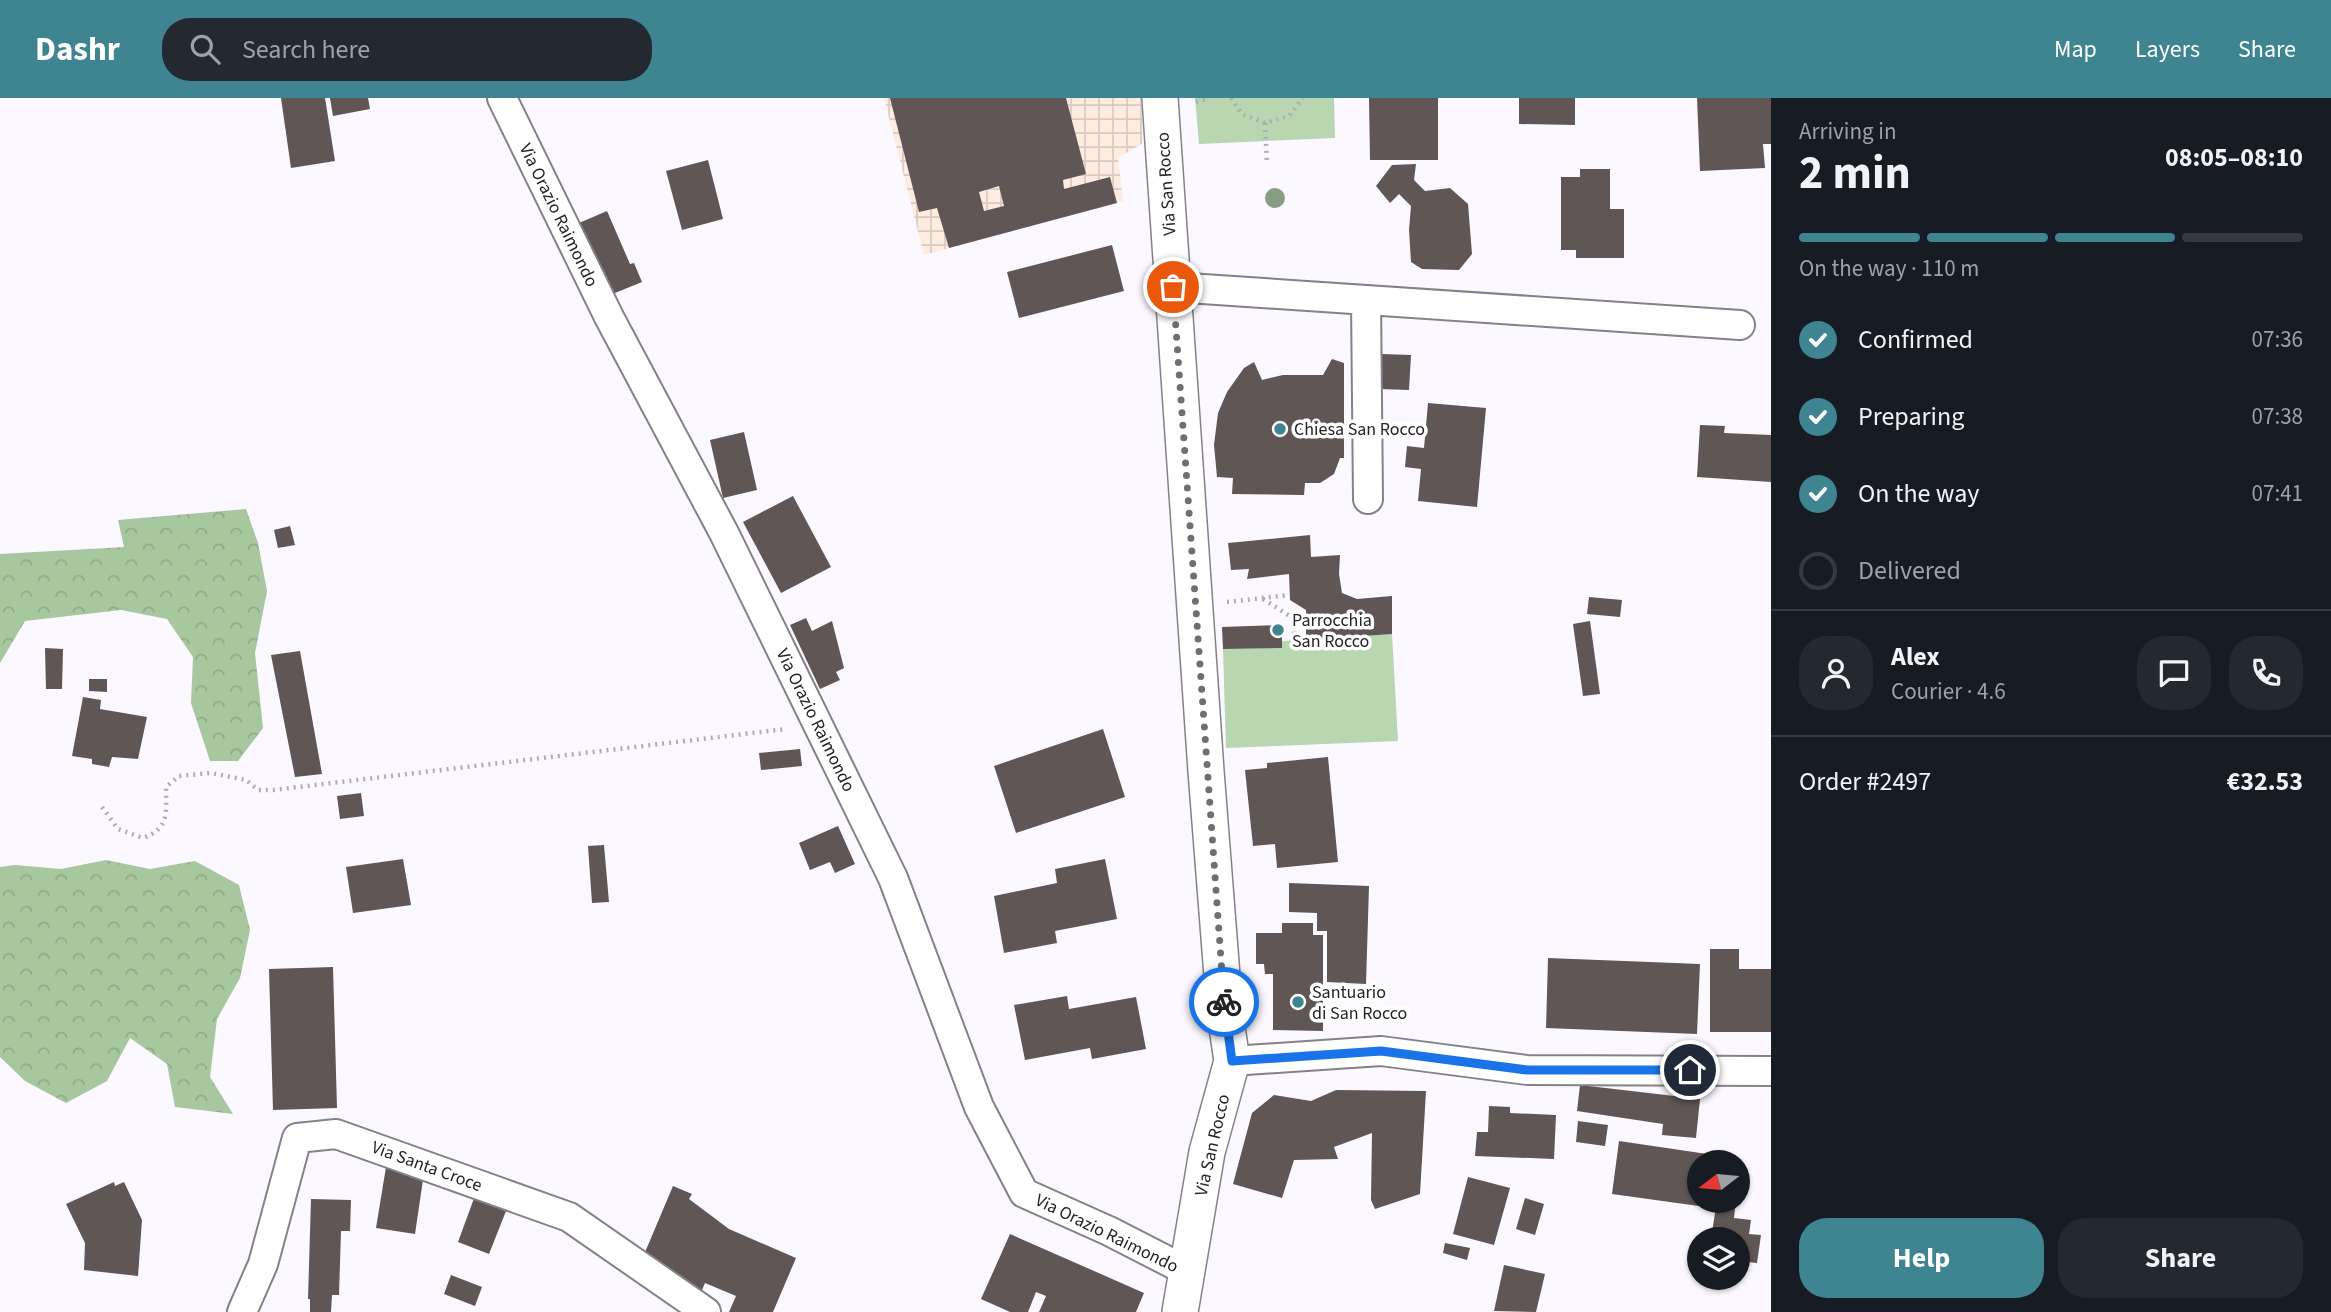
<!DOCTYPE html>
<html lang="en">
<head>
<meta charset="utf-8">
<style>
  body { margin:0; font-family:"Source Sans 3",sans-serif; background:#242831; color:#f1f3f6; height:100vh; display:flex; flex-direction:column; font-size:26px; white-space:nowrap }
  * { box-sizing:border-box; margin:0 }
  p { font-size:23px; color:#9ea1a6 }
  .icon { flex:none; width:38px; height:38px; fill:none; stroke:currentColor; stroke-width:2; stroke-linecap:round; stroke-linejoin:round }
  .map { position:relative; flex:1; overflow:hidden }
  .side { display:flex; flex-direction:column; background:#171b24; width:560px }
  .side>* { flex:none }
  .needle { width:46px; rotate:254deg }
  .tools { position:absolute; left:1687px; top:1052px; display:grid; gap:14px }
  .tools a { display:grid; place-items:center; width:63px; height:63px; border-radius:50%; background:#171b24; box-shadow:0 2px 5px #0004; font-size:35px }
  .pin { position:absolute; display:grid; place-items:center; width:60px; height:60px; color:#fff; margin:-30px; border:4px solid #fff; border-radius:50%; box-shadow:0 2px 7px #0007 }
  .courier { position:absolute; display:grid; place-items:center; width:70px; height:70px; margin:-35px; border:5px solid #1a73e8; border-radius:50%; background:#fff; color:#222; box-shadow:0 2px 9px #0007 }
  .head em { font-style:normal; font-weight:700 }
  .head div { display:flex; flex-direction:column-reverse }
  .head { display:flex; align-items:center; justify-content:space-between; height:119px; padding:0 28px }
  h1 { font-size:46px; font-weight:700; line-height:52px }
  .bar { display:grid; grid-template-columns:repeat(4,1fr); gap:10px 7px; align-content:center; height:84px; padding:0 28px }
  .bar i { height:9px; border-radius:5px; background:#363941 }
  .bar .selected { background:#3f8591 }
  .bar p { grid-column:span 4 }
  .line { display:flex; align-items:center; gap:18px; padding:0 28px; border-top:2px solid #363941 }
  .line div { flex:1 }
  .round { display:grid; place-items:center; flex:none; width:74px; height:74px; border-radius:28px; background:#242831 }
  ol { padding:0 28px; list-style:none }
  li { display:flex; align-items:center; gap:21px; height:77px }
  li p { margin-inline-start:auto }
  li .icon { padding:7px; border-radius:50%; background:#3f8591; color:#fff; stroke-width:4 }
  li:last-child { color:#9ea1a6 }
  li i { width:38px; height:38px; border:4px solid #363941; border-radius:50% }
  .primary-button { display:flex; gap:14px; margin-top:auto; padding:14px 28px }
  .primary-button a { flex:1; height:80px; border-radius:28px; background:#3f8591; color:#fff; font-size:28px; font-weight:700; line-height:80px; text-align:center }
  .primary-button a+a { background:#242831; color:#f1f3f6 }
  header { display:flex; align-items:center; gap:42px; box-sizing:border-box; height:98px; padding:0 35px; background:#3f8591; color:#fff }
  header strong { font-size:33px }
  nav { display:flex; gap:38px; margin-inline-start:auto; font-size:24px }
  .search { width:490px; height:63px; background:#242831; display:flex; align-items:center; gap:18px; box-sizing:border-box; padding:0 24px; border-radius:28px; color:#9ea1a6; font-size:26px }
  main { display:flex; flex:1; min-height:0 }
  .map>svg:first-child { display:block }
  .industrial { fill:url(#industrial-grid) }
  .forest { fill:url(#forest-crowns) }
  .park { fill:#b8d6b0 }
  .building { fill:#5f5655; fill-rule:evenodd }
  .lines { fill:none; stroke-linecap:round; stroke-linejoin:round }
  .minor-casing { stroke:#858188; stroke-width:32 }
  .tertiary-casing { stroke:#858188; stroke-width:38 }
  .path { stroke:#b0adb2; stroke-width:4.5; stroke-dasharray:2 5; stroke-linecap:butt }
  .minor { stroke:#fff; stroke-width:28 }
  .tertiary { stroke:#fff; stroke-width:35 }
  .tree { fill:#879d81 }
  .done { stroke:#706e72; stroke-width:7; stroke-dasharray:0 12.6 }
  .route { stroke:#1a73e8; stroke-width:9 }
  .poi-dot { fill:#3f8591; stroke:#fff; stroke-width:2.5 }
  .labels { text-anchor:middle; stroke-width:7; stroke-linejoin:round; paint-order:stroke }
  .street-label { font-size:18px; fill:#252326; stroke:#fff }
  .poi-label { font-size:18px; fill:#252326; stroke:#fff; text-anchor:start }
</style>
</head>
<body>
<header>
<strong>Dashr</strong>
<div class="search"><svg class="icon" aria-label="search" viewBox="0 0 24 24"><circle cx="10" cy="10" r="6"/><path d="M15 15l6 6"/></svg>Search here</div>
<nav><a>Map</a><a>Layers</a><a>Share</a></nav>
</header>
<main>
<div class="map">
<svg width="1771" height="1214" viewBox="0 0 1771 1214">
  <defs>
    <pattern id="industrial-grid" width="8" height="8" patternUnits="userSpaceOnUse" patternTransform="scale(1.75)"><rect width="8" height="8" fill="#feece1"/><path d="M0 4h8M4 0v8" fill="none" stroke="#dacac1"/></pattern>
    <pattern id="forest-crowns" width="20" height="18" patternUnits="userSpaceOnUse" patternTransform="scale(1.75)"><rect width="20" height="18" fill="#a7c79e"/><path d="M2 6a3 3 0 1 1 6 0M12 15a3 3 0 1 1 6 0" fill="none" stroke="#90ab88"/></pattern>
  </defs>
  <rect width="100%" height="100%" fill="#fcf8ff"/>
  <path class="industrial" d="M884,0h257l2,45 -25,15 5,43 -199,54z"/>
  <path class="forest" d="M246,411l12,34 9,48 -12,62 8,75 -25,33h-28l-19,-58 2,-46 -26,-38 -46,-9 -96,11 -25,42v-109l124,-7 -6,-27z
    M106,762l44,9 45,-8 44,24 11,45 -10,48 -23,41 -7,58 23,37 -58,-7 -8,-43 -37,-26 -23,43 -41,22 -41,-22 -25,-24v-190l15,-2 46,4z"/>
  <path class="park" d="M1195,0h139l1,40 -136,6z
    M1392,536l6,107 -172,7 -3,-99 59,-1v-7z"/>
  <path class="building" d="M281,0h44l10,63 -44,7z
    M330,0h38l2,11 -37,7z
    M890,0h176l20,76 -23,6 1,9 46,-12 7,26 -168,45 -12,-40 -18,4zM999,88l5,20 -20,5 -5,-19z
    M1369,0h69v62h-68z
    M1519,0h56v27l-56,-1z
    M1697,0h74v46h-8l2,24 -65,3z
    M708,62l15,59 -41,11 -16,-59z
    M1416,66l-2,16 11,11 25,-3 18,16 4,50 -13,16 -37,-1 -11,-7 -2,-32 2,-24 -12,-12 -9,9 -14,-17 16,-21z
    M1580,71h30v40h14v49h-48v-8h-15v-73h19z
    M607,113l23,53 4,-1 8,19 -32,13 -31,-72z
    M1112,147l12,46 -105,27 -12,-46z
    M1381,256l30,1 -2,35 -30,-1z
    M1332,261l12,4v95h-4l-6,16 -14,9h-15l-1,12 -72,-1 1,-16 -16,-1 -3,-32 4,-32 9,-21 17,-24 10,-6 8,18 21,-5h40z
    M1428,305l58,5 -9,99 -59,-6 3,-32 -16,-2 2,-21 17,2z
    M1700,327l25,1 -1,7 47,2v47l-74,-5z
    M744,334l13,58 -34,8 -13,-58z
    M793,398l38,71 -50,26 -38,-71z
    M290,428l5,19 -17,3 -4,-18z
    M1310,437l1,22 29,-2 -1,19 3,19 15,6 35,-3v38l-86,6v-30l-16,-10 -1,-26 -42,5 2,-10 -18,1 -3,-27z
    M1589,499l33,3 -2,17 -33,-3z
    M806,520l6,13 20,-10 12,47 -8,4 4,8 -20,9 -30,-64z
    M1590,523l10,73 -17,2 -10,-72z
    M1282,527v23l-59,1 -1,-22z
    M45,550l18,1 -1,40h-16z
    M300,553l22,123 -27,3 -24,-122z
    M89,581h18v13l-18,-1z
    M83,599l18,3 -1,9 47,8 -9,42 -26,-2 -3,10 -17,-3v-5l-20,-3z
    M1103,631l22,68 -109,36 -22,-67z
    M800,651l2,17 -41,4 -2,-17z
    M1328,659l10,105 -61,6 -2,-24 -22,2 -8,-76 22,-2v-5z
    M361,695l3,23 -24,3 -3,-23z
    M838,728l17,38 -20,9 -5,-11 -20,8 -11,-27z
    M604,747l5,57 -17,1 -4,-57z
    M403,761l8,46 -58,8 -7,-46z
    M1105,761l12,60 -62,12 2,12 -53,10 -10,-57 63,-13 -2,-14z
    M1289,785l80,3 -3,98 -39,-2v-51h-10v-18l-28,-1z
    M1282,825h31v12h10v96l-50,-1v-56h-8l-1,-10h-8v-31h26z
    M1710,851h29v20h32v63h-61z
    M1548,860l152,6 -3,70 -151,-6z
    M333,869l4,141 -64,2 -4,-141z
    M1067,898l2,13 67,-12 10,52 -54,10 -2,-11 -65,12 -11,-55z
    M1580,987l120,14 -4,39 -34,-3 1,-11 -86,-13z
    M1336,992l90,1 -6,103 -45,15 -4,-9 1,-67 -38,14 4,12 -44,1 -12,38 -49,-14 19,-71 22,-18 37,6z
    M1489,1008l21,1v6l46,2 -2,44 -79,-3 2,-24h11z
    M1578,1023l30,4 -3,21 -29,-4z
    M1619,1043l95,14 -1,7h-14v38h8l-1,7 -94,-13z
    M386,1069l38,6 -9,61 -39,-6z
    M1468,1079l42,11 -16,57 -41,-11z
    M114,1084l1,4 9,-4 18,38 -4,56 -54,-6 1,-27 -19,-39z
    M673,1088l19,8 -3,5 40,30 67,29 -23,54h-44l7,-16 -31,-13 -6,14 -56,-40z
    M476,1095l32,13 -19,48 -31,-12z
    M1525,1100l19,6 -9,31 -19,-6z
    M311,1101l40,1 -1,31h-9l-2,64h-7l-1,17h-21v-13h-2z
    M1717,1102h19l-2,18 17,2 -2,14 12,1 -4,28 -10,-1 -2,12 -7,-1v-34h-27z
    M1010,1136l134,59 -8,19h-97l7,-16 -10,-4 -8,20h-18l-29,-13z
    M1445,1145l25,5 -3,12 -24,-7z
    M1504,1167l41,9 -9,38 -42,-1z
    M451,1177l31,12 -7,19 -31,-12z"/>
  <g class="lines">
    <g class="minor-casing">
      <path id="minor" d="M502,0l107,219 115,216 169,345 86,229 45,86 85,38 78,40
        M1173,189l567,38
        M1366,202l2,199
        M1232,963l149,-10 146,19 244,1
        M242,1214l21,-48 34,-126 39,-4 233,83 137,95"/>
    </g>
    <g class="tertiary-casing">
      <path id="tertiary" d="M1160,0l46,673 19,243 7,47 -25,91 -27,160"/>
    </g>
    <path class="path" d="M1231,0l11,16 23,9 24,-7 14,-18
      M1196,4l13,-4
      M1265,25l2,41
      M1263,501l30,19 2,23
      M1227,504l62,-7
      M102,709l16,22 25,9c27,-10 23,-25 23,-51l13,-11 32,-3 35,7 12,10h15l513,-61"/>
    <use href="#minor" class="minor"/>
    <use href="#tertiary" class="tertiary"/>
  </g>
  <circle class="tree" cx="1275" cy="100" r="10"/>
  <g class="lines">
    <path class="done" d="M1173,189l51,715"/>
    <path class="route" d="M1224,904l8,59 149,-10 146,19h163"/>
  </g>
  <g class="poi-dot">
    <circle cx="1280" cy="331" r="7"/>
    <circle cx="1278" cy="532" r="7"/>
    <circle cx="1298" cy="904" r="7"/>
  </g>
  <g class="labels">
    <g class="street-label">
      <text transform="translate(1166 86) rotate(-94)" y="6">Via San Rocco</text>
      <text transform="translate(559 117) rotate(64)" y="6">Via Orazio Raimondo</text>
      <text transform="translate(816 622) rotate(64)" y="6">Via Orazio Raimondo</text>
      <text transform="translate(1212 1047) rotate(-77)" y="6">Via San Rocco</text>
      <text transform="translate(427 1068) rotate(20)" y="6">Via Santa Croce</text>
      <text transform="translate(1107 1135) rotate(26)" y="6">Via Orazio Raimondo</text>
    </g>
    <g class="poi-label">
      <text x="1294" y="337">Chiesa San Rocco</text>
      <text x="1292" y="528">Parrocchia<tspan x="1292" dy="21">San Rocco</tspan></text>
      <text x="1312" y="900">Santuario<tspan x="1312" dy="21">di San Rocco</tspan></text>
    </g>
  </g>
</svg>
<div class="tools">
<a><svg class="needle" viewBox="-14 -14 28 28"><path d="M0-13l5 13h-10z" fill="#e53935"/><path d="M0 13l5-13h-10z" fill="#9ea1a6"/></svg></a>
<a><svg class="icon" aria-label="layers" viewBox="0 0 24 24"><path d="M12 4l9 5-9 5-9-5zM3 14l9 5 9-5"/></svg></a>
</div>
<div class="pin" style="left:1173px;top:189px;background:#ea580c"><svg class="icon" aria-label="bag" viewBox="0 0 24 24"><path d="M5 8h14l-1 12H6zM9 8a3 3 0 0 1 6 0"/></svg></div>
<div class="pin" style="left:1690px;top:972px;background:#1f2937"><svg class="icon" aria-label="home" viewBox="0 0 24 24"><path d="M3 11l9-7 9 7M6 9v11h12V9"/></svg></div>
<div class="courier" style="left:1224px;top:904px"><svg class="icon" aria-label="bike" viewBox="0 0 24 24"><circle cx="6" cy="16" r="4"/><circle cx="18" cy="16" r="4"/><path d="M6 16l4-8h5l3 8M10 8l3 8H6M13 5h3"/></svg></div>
</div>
<section class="side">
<div class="head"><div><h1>2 min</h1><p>Arriving in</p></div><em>08:05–08:10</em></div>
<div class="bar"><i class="selected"></i><i class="selected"></i><i class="selected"></i><i></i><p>On the way · 110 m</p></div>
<ol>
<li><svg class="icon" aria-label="check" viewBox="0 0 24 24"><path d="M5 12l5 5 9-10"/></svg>Confirmed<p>07:36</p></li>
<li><svg class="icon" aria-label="check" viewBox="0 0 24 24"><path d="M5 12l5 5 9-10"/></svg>Preparing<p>07:38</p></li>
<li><svg class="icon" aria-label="check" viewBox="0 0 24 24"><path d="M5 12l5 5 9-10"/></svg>On the way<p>07:41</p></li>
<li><i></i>Delivered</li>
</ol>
<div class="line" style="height:126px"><a class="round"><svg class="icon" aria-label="person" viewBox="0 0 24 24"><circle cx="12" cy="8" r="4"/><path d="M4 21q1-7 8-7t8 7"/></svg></a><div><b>Alex</b><p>Courier · 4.6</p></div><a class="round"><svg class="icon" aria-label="chat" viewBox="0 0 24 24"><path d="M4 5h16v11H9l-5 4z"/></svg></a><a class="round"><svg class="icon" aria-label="phone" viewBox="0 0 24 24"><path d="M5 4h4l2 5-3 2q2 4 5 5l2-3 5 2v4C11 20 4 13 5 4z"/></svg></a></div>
<div class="line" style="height:91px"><div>Order #2497</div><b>€32.53</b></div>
<div class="primary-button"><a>Help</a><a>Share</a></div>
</section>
</main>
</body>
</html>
